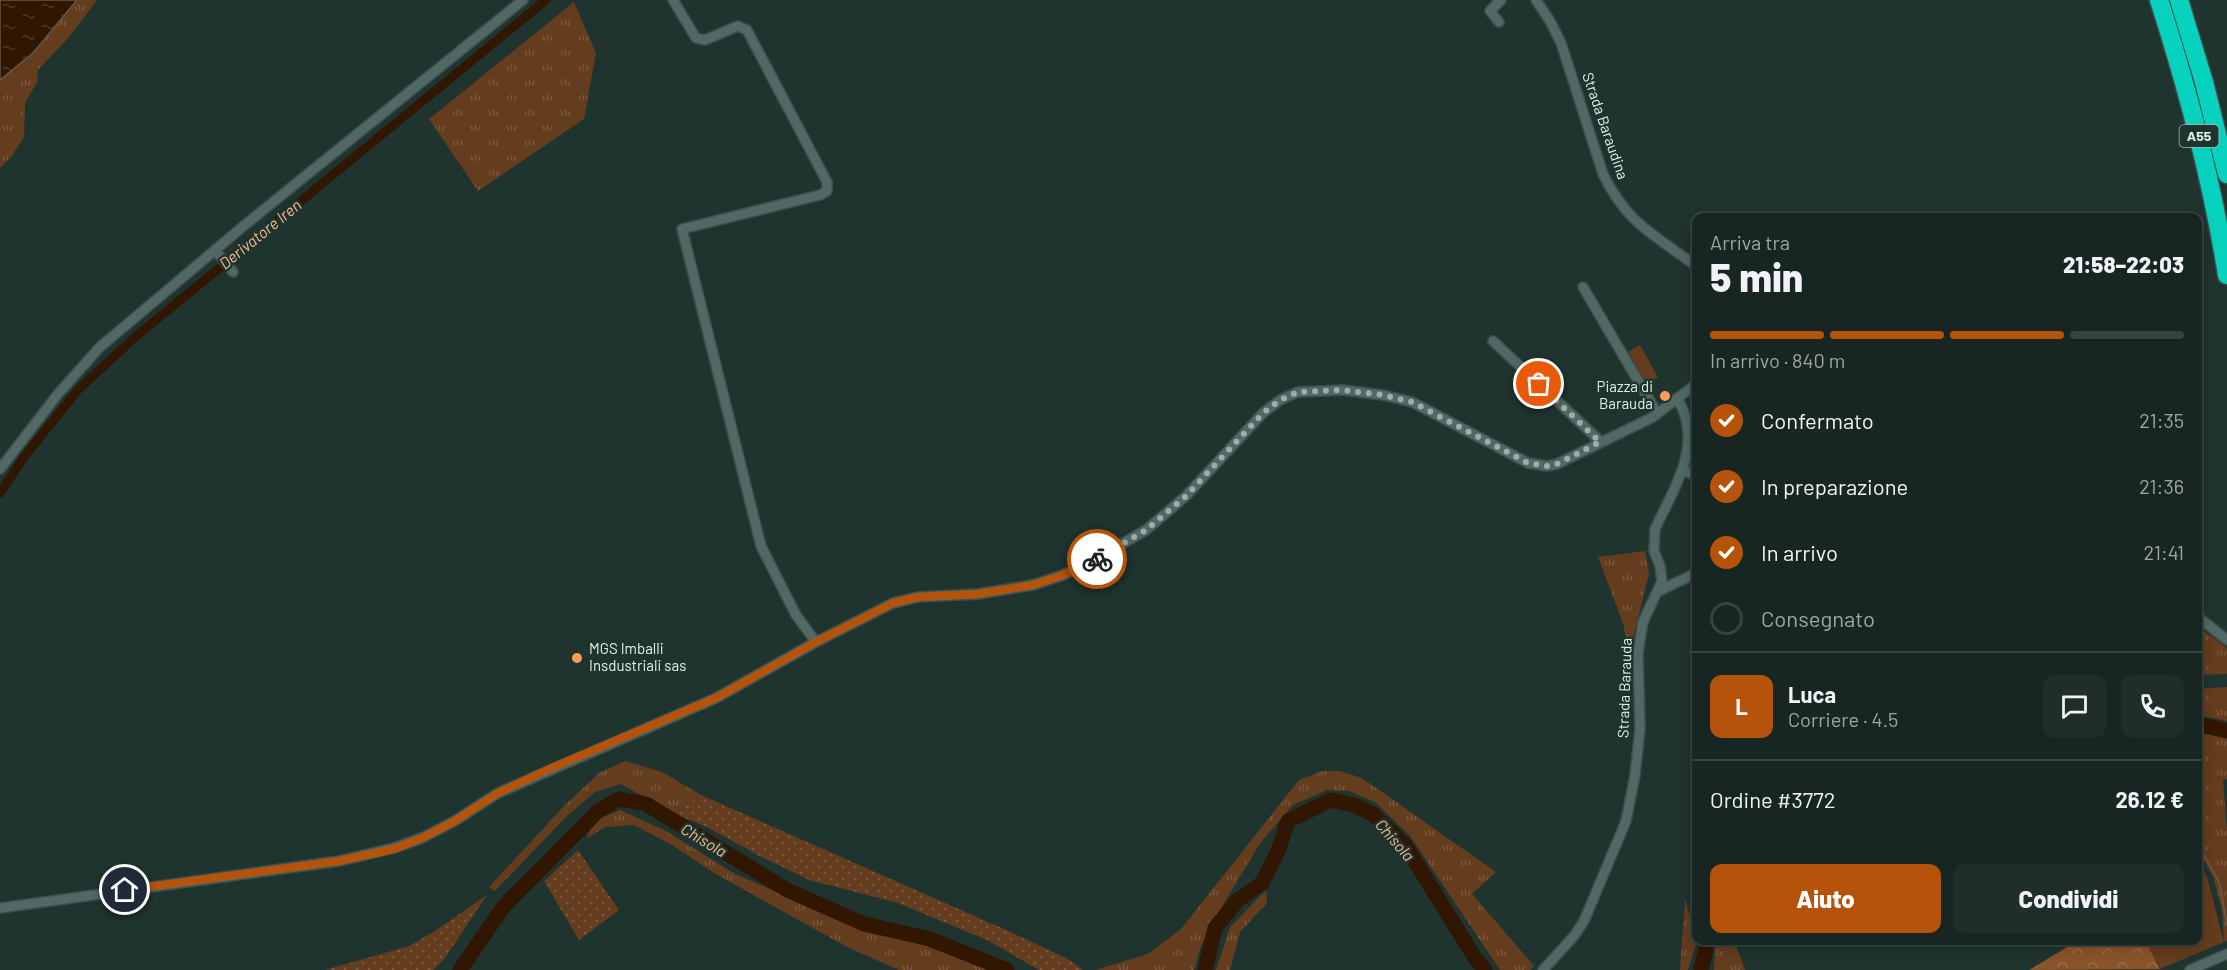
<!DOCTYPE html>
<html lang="it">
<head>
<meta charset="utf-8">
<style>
  body { margin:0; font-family:Barlow,sans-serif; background:#202e2b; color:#f1f3f6; height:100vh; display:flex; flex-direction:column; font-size:22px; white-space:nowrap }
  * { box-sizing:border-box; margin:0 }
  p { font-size:20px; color:#9ea5a6 }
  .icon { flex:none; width:33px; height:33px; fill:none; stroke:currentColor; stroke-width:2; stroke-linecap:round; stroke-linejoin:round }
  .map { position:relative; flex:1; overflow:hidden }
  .sheet { position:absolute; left:1692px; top:213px; width:510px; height:732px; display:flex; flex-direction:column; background:#172623; border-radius:12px; box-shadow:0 3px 15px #0003,0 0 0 2px #364341 }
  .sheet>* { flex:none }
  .pin { position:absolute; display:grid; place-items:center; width:51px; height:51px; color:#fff; margin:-26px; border:3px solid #fff; border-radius:50%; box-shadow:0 2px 6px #0007 }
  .courier { position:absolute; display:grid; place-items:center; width:60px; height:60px; margin:-30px; border:4px solid #b45309; border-radius:50%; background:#fff; color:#222; box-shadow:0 2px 8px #0007 }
  .headline em { font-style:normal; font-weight:800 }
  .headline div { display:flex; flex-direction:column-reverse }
  .headline { display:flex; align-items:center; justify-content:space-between; height:102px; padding:0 18px }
  h1 { font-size:39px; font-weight:800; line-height:45px }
  .bar { display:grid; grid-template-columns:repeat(4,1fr); gap:9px 6px; align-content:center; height:72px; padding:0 18px }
  .bar i { height:8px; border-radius:4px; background:#364341 }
  .bar .current { background:#b45309 }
  .bar p { grid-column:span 4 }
  .line { display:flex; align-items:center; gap:15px; padding:0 18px; border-top:2px solid #364341 }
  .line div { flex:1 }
  .round { display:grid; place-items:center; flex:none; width:63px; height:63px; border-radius:12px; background:#202e2b }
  ol { padding:0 18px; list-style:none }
  li { display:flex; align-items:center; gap:18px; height:66px }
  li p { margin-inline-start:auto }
  li .icon { padding:6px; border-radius:50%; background:#b45309; color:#fff; stroke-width:4 }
  li:last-child { color:#9ea5a6 }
  li i { width:33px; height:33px; border:3px solid #364341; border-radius:50% }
  .button { display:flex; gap:12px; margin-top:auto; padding:12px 18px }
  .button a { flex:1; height:69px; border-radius:12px; background:#b45309; color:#fff; font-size:24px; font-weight:800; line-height:69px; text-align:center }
  .button a+a { background:#202e2b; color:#f1f3f6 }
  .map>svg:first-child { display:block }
  .grass { fill:url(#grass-tufts) }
  .forest { fill:url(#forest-crowns) }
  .park { fill:#643c1e }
  .garden { fill:url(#garden-dots) }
  .water { fill:url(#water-ripples); stroke:#665748; stroke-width:1.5 }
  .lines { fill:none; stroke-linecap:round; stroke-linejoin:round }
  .stream { stroke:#665748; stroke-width:2 }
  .canal { stroke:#311602; stroke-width:9 }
  .river { stroke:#311602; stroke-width:15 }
  .minor-casing { stroke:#3c4e4b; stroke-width:12 }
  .motorway-casing { stroke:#3c4e4b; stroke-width:21 }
  .minor { stroke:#526864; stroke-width:9 }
  .motorway { stroke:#07d2be; stroke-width:18 }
  .done { stroke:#9eadaa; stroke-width:6; stroke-dasharray:0 10.8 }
  .route { stroke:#b45309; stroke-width:8 }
  .poi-dot { fill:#fc9d54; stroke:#1f332f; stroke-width:2 }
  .labels { text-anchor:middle; stroke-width:5; stroke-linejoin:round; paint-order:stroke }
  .shield { fill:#1f332f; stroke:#a8b7b3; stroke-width:1.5 }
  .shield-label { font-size:14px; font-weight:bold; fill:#e2efec }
  .street-label { font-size:15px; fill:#e2efec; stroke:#1f332f }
  .poi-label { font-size:15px; fill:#e2efec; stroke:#1f332f; text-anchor:end }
  .water-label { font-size:16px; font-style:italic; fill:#fbb98c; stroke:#1f332f }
</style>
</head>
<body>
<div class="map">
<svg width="2227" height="970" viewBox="0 0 2227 970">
  <defs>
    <pattern id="grass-tufts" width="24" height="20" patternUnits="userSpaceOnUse" patternTransform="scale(1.5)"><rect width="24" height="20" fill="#643c1e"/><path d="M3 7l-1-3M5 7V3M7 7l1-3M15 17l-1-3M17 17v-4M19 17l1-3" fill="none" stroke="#7a583f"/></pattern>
    <pattern id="forest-crowns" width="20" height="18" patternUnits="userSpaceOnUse" patternTransform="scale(1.5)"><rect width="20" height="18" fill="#8a542b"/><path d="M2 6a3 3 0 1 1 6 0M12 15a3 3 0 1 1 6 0" fill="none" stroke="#9a6d4a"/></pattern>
    <pattern id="garden-dots" width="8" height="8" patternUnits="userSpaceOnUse" patternTransform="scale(1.5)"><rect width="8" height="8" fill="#643c1e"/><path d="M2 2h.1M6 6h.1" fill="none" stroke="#7a583f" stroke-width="1.8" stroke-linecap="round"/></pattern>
    <pattern id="water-ripples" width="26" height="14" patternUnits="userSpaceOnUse" patternTransform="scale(1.5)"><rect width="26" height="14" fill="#311602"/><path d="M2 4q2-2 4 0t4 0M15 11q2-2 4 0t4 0" fill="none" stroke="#4f3827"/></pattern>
  </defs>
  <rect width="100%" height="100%" fill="#1f332f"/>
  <path class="grass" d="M77,0h20l-28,37 -31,33 -1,12 -12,21 -1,34 -13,20 -11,11v-88l33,-27z
    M574,2l22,51 -12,66 -106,72 -49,-72z
    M1645,551l4,23 -16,64 -1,32 -9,-47 -25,-66z
    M2198,627l29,21v26l-29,1z
    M2227,687v34l-29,-6v-26z
    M2198,733l29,5v41l-4,1 4,50v111l-3,1 -2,-33 -9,-32 -15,-28z
    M625,761l37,11 39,23 -26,19 -54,-30 -26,8 -27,23 -73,76 -6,-4 75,-81 35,-33z
    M1322,771h17l23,7 134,94 -24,22 62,72 -4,4h-30l-90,-134 -34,-33 -27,-12 -22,-1 -34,15 -32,37 -34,56 -26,48 -7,24h-99l53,-16 33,-25 118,-149z
    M620,810l46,21 69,43 86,37 150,50 19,9h-91l-52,-23 -133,-74 -42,-28 -38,-20 -29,2 -19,12 8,-18z
    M1266,890l1,13 -27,29 -10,38h-14l14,-43z
    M1685,899l12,42 -9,29h-8z
    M1715,941h19l11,29h-31z"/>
  <path class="forest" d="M2145,940l15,29 -131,1 48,-29z"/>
  <path class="park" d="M1640,345l18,32 -13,7 -17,-32z
    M2198,862l9,15 17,65 -64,27 -15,-28 53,-1z"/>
  <path class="garden" d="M701,795l303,134 64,30 15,11h-44l-52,-30 -89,-37 -89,-23 -53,-26 -51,-28 -30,-12z
    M578,850l41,60 -40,30 -35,-59z
    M487,895l-42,63 -12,12h-108l84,-24 26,-15z"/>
  <path class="water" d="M0,0h77l-44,53 -33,27z"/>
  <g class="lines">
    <path class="stream" d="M2198,844l21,38 8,43"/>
    <path class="canal" d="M0,493l24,-36 54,-67 56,-52 412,-338"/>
    <path class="river" d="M2198,724l29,7
      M460,970l44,-64 94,-95 21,-12 27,5 141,86 77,34 66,15 77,31
      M1205,970l10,-42 22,-27 25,-18 16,-32 10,-30 43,-21 23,5 20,10 31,30 70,113 10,12
      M1701,970l7,-30"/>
    <g class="minor-casing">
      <path id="minor" d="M673,0l23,38 9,2 33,-14 9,4 80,152v9l-7,4 -138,34 79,317 35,69 20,27
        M1536,0l14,21 11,22 42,131c25,51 51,60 93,92
        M1499,22l-9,-11 11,-11
        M215,250l18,22
        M1583,287l74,126
        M1493,341l108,101
        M0,469l58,-75 42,-47 146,-123 277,-224
        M1683,470l13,6
        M1659,591l37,-18
        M2198,617l29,23
        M0,908l339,-47 55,-13 28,-10 31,-16 45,-29 218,-95 100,-56 77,-39 25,-6 60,-3 55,-9 30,-10 30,-14 53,-31 40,-34 77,-83 17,-13 18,-8 45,-2 40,5 29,7 116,61 19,3 10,-2 96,-47 43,-33
        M1543,970l31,-34 10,-15 42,-100 9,-46 5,-46 -2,-77 5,-30 19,-41 -2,-15 -6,-15 1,-22c19,-41 50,-86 22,-131
        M2190,970l37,-16"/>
    </g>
    <g class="motorway-casing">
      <path id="motorway" d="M2159,0c29,90 53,181 68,275
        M2179,0l25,82 23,92"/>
    </g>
    <use href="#minor" class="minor"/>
    <use href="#motorway" class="motorway"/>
  </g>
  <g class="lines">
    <path class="done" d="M1097,559l49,-29 40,-34 77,-83 17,-13 18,-8 44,-2 41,5 29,7 116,61 19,3 10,-2 43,-22 -61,-58"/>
    <path class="route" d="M125,890l214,-29 55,-12 28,-11 31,-16 45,-29 51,-24 167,-71 100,-56 77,-39 25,-6 60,-3 55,-9 30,-10 34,-16"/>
  </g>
  <g class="poi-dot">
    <circle cx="1665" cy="396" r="6"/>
    <circle cx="577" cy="658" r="6"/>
  </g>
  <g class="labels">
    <rect class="shield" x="2179.5" y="125" width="39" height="22" rx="4.5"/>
    <g class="shield-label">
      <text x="2199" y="141">A55</text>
    </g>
    <g class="street-label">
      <text transform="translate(1605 126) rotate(71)" y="5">Strada Baraudina</text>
      <text transform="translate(1625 688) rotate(-88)" y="5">Strada Barauda</text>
    </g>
    <g class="poi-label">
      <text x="1653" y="392">Piazza di<tspan x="1653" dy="17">Barauda</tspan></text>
      <text x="589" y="654" text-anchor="start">MGS Imballi<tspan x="589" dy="17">Insdustriali sas</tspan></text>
    </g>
    <g class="water-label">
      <text transform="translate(260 234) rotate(-39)" y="6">Derivatore Iren</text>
      <text transform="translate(704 840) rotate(31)" y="6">Chisola</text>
      <text transform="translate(1395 840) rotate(49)" y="6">Chisola</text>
    </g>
  </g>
</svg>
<div class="pin" style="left:1539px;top:384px;background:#ea580c"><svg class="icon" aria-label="bag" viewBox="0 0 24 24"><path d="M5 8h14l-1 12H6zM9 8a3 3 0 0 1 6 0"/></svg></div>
<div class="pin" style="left:125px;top:890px;background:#1f2937"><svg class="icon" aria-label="home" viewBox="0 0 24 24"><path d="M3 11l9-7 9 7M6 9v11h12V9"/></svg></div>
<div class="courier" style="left:1097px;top:559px"><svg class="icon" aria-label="bike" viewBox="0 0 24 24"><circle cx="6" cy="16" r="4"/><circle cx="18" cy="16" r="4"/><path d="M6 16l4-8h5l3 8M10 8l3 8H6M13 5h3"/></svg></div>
<section class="sheet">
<div class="headline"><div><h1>5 min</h1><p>Arriva tra</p></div><em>21:58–22:03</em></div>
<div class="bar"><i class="current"></i><i class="current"></i><i class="current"></i><i></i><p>In arrivo · 840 m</p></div>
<ol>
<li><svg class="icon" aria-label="check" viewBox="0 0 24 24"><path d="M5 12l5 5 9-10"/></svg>Confermato<p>21:35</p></li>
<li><svg class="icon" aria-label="check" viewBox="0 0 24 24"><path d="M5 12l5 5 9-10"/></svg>In preparazione<p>21:36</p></li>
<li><svg class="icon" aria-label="check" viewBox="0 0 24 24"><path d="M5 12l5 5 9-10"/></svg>In arrivo<p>21:41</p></li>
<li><i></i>Consegnato</li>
</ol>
<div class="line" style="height:108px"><b class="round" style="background:#b45309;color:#fff">L</b><div><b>Luca</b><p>Corriere · 4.5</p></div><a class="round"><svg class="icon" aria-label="chat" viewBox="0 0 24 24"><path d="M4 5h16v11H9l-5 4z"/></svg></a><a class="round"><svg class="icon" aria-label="phone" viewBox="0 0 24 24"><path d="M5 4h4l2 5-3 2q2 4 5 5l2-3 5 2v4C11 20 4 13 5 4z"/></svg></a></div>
<div class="line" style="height:78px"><div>Ordine #3772</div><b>26.12 €</b></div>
<div class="button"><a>Aiuto</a><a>Condividi</a></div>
</section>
</div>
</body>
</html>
